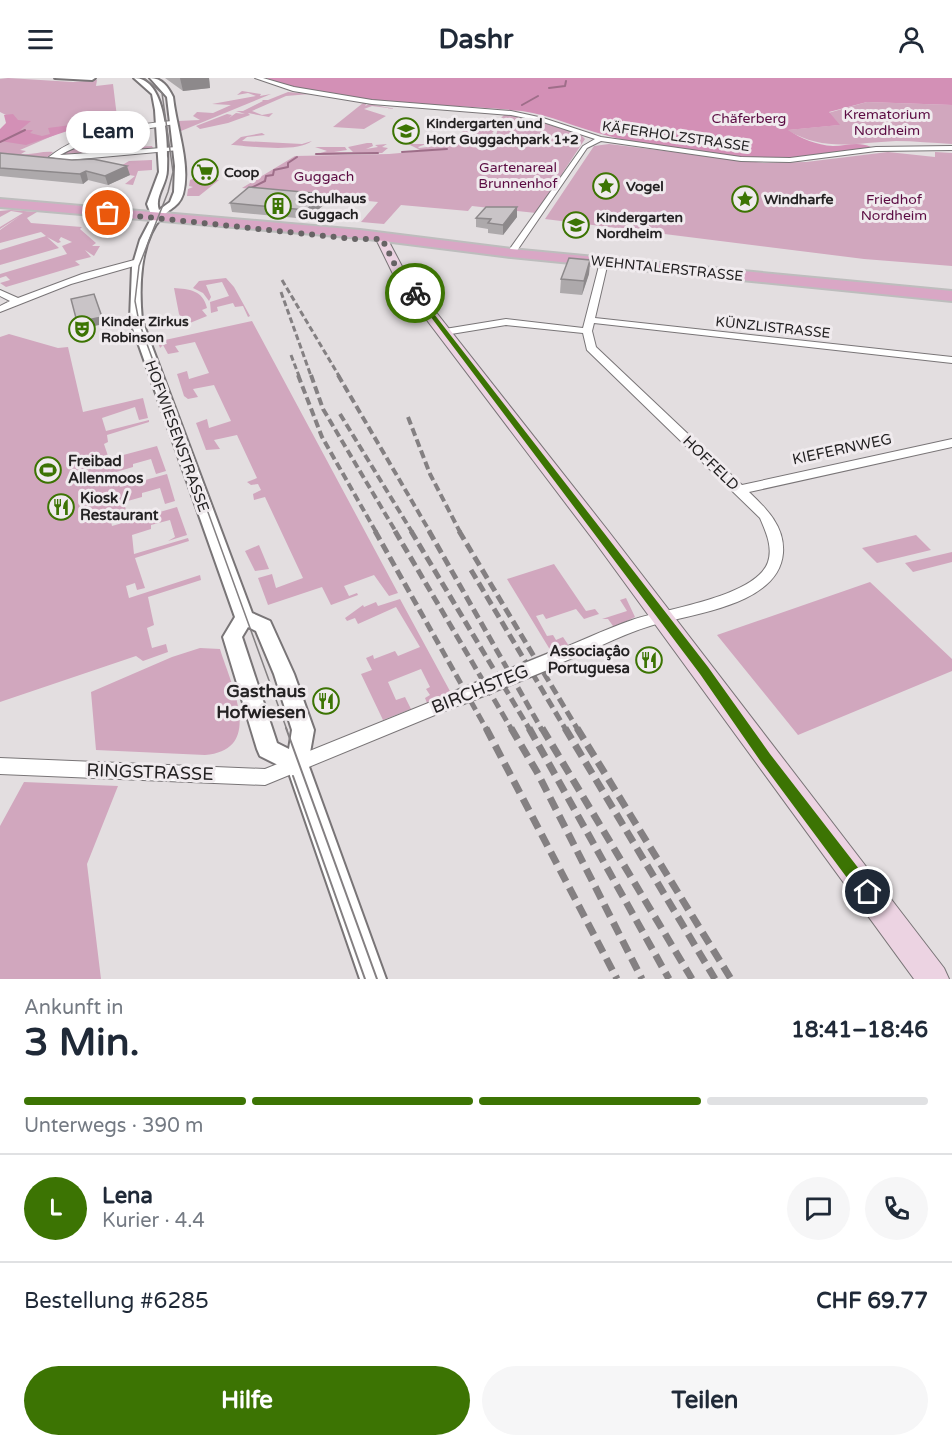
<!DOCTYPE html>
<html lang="de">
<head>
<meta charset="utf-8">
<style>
  body { margin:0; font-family:"Varela Round",sans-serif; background:#f6f6f7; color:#1f2937; height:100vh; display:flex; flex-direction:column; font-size:22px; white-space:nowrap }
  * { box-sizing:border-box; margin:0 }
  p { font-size:20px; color:#747a83 }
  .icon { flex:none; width:33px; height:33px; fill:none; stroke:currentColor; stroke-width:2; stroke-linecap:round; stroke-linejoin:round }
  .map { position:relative; height:901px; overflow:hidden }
  .sheet { display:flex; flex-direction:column; background:#fff; flex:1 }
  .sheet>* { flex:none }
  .pin { position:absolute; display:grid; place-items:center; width:51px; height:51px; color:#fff; margin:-26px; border:3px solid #fff; border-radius:50%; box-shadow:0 2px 6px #0007 }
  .courier { position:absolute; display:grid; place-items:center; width:60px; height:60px; margin:-30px; border:4px solid #3c7403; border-radius:50%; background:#fff; color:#222; box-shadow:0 2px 8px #0007 }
  .bubble { position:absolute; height:42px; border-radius:21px; background:#fff; box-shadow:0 3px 9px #0003; font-size:20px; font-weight:800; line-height:42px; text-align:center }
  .headline em { font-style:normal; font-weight:800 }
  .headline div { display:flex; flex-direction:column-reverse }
  .headline { display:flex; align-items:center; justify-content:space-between; height:102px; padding:0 24px }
  h1 { font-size:39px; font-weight:800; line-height:45px }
  .bar { display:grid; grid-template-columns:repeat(4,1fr); gap:9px 6px; align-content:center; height:72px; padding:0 24px }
  .bar i { height:8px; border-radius:4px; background:#e0e1e3 }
  .bar .selected { background:#3c7403 }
  .bar p { grid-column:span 4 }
  .line { display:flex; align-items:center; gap:15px; padding:0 24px; border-top:2px solid #e0e1e3 }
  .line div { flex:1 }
  .round { display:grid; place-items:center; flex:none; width:63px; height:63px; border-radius:32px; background:#f6f6f7 }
  .primary-button { display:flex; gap:12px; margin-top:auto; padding:12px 24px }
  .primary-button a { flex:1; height:69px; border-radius:36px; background:#3c7403; color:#fff; font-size:24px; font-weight:800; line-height:69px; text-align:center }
  .primary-button a+a { background:#f6f6f7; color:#1f2937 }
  header { display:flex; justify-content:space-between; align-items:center; height:78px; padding:0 24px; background:#fff; font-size:27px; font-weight:800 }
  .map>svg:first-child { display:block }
  .green { fill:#d1a7be }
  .forest { fill:#d390b6 }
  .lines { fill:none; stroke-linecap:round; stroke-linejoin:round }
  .stream { stroke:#9e6e89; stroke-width:2 }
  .minor-casing { stroke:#797577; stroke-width:2 }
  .tertiary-casing { stroke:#797577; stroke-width:4 }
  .secondary-casing { stroke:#797577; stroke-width:2 }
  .primary-casing { stroke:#bdbdbd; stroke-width:4 }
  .minor { fill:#fff; fill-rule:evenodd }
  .tertiary { fill:#fff; fill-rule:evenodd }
  .secondary { fill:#ecd3e2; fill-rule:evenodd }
  .primary { fill:#d9a7c5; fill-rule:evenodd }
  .tram-far1 { stroke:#848082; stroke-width:1.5 }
  .tram { stroke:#848082; stroke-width:2 }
  .rail-far3 { stroke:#848082; stroke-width:3; stroke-dasharray:6 3; stroke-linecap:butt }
  .rail-far2 { stroke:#848082; stroke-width:4; stroke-dasharray:8 4; stroke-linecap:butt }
  .rail-far1 { stroke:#848082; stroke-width:5; stroke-dasharray:10 5; stroke-linecap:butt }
  .rail { stroke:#848082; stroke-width:7; stroke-dasharray:13 7; stroke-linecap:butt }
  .minor-bridge-casing { stroke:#797577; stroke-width:18; stroke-linecap:butt }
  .minor-bridge { stroke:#fff; stroke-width:15 }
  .wall { fill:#ada9ab }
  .shaded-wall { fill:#8d898b }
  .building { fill:#c9c4c7; stroke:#8d898b; stroke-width:1.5 }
  .route { fill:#3c7403 }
  .done { stroke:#676465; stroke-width:6; stroke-dasharray:0 10.8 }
  .labels { text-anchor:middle; stroke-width:6; stroke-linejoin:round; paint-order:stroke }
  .far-park-label { font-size:14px; fill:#5b0b42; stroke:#f0ebee }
  .far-poi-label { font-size:14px; font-weight:bold; fill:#242223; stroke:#f0ebee; text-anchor:start }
  .far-street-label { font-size:14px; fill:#242223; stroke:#f0ebee }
  .street-label { font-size:15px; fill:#242223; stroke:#f0ebee }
  .poi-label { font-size:15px; font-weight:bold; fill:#242223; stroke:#f0ebee; text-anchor:start }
  .near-street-label { font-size:18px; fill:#242223; stroke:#f0ebee }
  .near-poi-label { font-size:18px; font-weight:bold; fill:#242223; stroke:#f0ebee; text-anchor:end }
</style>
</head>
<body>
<header><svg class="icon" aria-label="menu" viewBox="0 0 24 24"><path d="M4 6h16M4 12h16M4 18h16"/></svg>Dashr<svg class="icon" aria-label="person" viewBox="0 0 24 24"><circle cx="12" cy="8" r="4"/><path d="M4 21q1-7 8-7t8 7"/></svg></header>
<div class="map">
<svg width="952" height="901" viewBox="0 0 952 901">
  <rect width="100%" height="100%" fill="#e3dee0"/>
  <path class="green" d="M8,0l65,4 24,-2 -1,6 17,-2 4,33 -35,6 -62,27 6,1 -5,3c12,1 21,-3 32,-2l-5,5h-48v-25l8,-7v-9l-8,-4v-33z
    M242,13l19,3 -1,2 11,-2 -90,37 -3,-10 22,-1 -7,-4 4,-4 16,1 18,-8 -19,-1 44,-8 -8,-3 -11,2z
    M288,14l22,2 -24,2 -34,15 10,4 11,-2 -4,4 -21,-4 2,2 -22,8 -28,6 -4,-3 31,-12 5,1 -3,3 7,-5 9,1 -9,-3h7l20,-10 -1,-1h6z
    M867,24l85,3v39c-19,-1 -38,-3 -56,-3 -43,2 -71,11 -109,-11l52,-5 -11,-12z
    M363,25h4l-2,3 4,-2 27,5 -24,-3 -8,3 22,7 -22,13 -31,-2z
    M505,36l34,7 42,14 4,4 -49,74 -64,-7 -4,5 -67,-6 -17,19 -23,-2 17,-20 -136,-14 53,-32 94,-2 110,-10 -4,-3 3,-14 -4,-6 2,-2 -4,2 5,6 -5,1 3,2 -3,3 4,3 -3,5 2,2h-21l1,-2 -3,2 7,3 -57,5 -16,-8 4,-4 3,5h13l-8,3 1,1 18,-2 -8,-3 36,-2 5,-4 -9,-5 13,-3 -5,-1 -1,-4 1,5 -8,1 -1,-8 19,-4h22z
    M149,48l1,2 -14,2 1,17 15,-1 1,2 -5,2 -85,4 11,-7 33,2 9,-13 -26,2 32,-8z
    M262,55l3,2 -18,2 -5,4 60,3 10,-3c-15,12 -62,5 -81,4l10,-8z
    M367,65h5l1,3 -7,3 12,-2 -3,-2 12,-1 -5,3 6,1 -6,5 -68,2 13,-4 -12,-4h30l2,3 -13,2h19l-5,-5z
    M609,66l155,19 42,-1 82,-10 47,5v-5l17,1v113l-88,-7 -319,-40 49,-73z
    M152,82v10l-14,1 -5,14 -8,-1 10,-8 -24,-4 18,-11z
    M199,99l20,3 -20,16h-12l1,-7 5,-2 -4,-1 1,-6z
    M10,132l27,2 -10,6 4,5 51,4 -2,2 16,14 -4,3h8l-6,10 -9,-6 6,7 -16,4 5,4 -74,22 -6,-4 10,-3 -4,-4 -6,2v-4l67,-20 -5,-8 10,-4 -11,-5 -2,3 2,2 -3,1 -11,-6 12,11 -59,17v-15l46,-14 -5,-4 -41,11v-13l20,-14 -20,13v-2l23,-14 -12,-2 -11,6v-6z
    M226,200l8,9 16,29 -2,1 -5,-11 -8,1 -2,-4 -16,4 1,4 -7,2 -1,-11 19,-6 -7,-14 -16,3 5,12 -2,4 -6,-8 -10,-5 6,-7z
    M174,210c15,1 29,2 33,20l-5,2 5,6 -22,9 -6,-11z
    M252,243l131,244 15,28 -9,3 -15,-21 -30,11 5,10 8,-3 1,2 -27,10 -9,-18 -54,18 -10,-27 14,-4 4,14 27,-10 -38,-81 -11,3 -1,-6 8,-4 -3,-6 -7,1 -4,-3 10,-4 -20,-43 -23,5 6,9 -14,1 -10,-27 11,-4 2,9 22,-7 -17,-36 -21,4 5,8 -10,2 -4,-3 -7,-22 10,-3 2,8 20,-6 -14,-31 -20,4 4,6 -11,2 -5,-9 -3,3 -1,-3 8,-1 -2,-4z
    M9,256l49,14 10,-1 15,65 60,-14 5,20 -9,2 -4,-13 -33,11 4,13 43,-11v2l-42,13 1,7 -4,2 4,12 -12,1 1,5 60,-16 9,25 -10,3 -5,-15 -18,5v3l-17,5 4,15 47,-13 8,27 -10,3 -5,-16 -18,5v4l-18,5 3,13 -17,2 2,9 65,-19 10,28 -19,6 7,-4 -5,-17 -19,5v4l-19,6 2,19 54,-16 1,3 -54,17 10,30 -8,2 -2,-7 -9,3 3,12 71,-23 1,5 -53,17 6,28 -7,3 5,20 14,-4 2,8 -25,9 -7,-5 -136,46v-365z
    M916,457l15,15 -54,13 -15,-15z
    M259,467l10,24 -14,2 -10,-20z
    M952,474v10l-39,10 -8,-9z
    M554,486l32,47 9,-2 4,5 -15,5 -8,-10 -30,10 -3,-5 -7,2 11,20 6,-1 3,5 7,-3 6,9 -17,7 -45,-74z
    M870,504l82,77v12l-154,64 -81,-100z
    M626,520l9,19 -26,13 4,-4 -5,-7h-6l25,-8 -7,-11z
    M400,521l51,94 -24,10 -2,-5 5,-3 -4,-6 4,-2 -9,-18 -33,13 8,18 9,-3 6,12 -28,11 -22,-46 11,-4 -6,-12 7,-3 1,4 21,-8 3,5 22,-9 -24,-40 -38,17 -3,-6 -8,3 -2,-3 18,-13 1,2 12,-5 2,4z
    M200,570l20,1c10,34 46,101 -15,106l-109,-5 -5,-58 81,-35z
    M24,704l94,4 -31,78 14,115h-101v-153z"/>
  <path class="forest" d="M266,0h686v27l-85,-3 -38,10 11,13 -52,5c14,9 28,15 45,16 13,0 25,-5 38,1 -30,5 -60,11 -90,12 -49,2 -129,-11 -176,-24 -28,-7 -54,-20 -83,-24 -85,-9 -174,-3 -256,-33z
    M13,36l5,6 13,1 -11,9h13l-3,3 12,3 8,-2 -2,-6 46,-6 -68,23 -26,-4v-12l6,-6 -2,-8z"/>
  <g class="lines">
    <path class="stream" d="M549,10l16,-2 1,-5
      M522,27l16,-9
      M0,64l25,-12
      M402,74l45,-3
      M316,76l62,-1
      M251,110l14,-7 1,-5 7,-1 1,-5 14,-3v-4l9,-6"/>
    <g class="minor-casing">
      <path id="minor" d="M255,0h8l31,9 78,13 139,11 32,7 58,19 140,20 49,1 86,-11 76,-1v4l-76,1 -86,11 -49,-1 -140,-20 -14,7 -73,107 -3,1 -4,-3 76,-107 12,-7 -55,-18 -29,-6 -139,-11 -79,-13z
        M172,43l2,3c-43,8 -75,10 -114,31l117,-8 2,3 -110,10 -20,-3c34,-27 82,-32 123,-36z
        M138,181l4,3 -1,2 -70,20 -71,28v-6l10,-5 -10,-5v-6l18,8 64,-24z
        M604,181l4,3 -13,56 357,39v6l-358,-40 -2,8 4,16 146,138 210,-46v8l-203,45c18,17 36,35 34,61 -4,53 -94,61 -133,73 -34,10 -65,29 -98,40l-6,-1 -2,-5 2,-5c29,-11 57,-25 86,-35 32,-11 124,-23 136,-58 5,-15 -2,-30 -8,-44l-173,-168 -4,-17 -77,-8 -61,10 -5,-3 5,-3 61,-10 77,9 17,-66z
        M458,613l6,2 2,5 -2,5 -199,82 -265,-11v-16l265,11z"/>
    </g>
    <g class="tertiary-casing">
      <path id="tertiary" d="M55,0h40l-3,2z
        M134,0c33,0 34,67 33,92 0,14 -13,27 -8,40l11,-8 4,-10 1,-26 -8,-69 -17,-19c12,0 18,9 23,19 3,30 18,67 10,97 -4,13 -13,14 -21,23 -23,25 -23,72 -20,103l110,293 18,8 24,53 20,56 -6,34 78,215h-26l-72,-209 -28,-14 -3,-7 -34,-112 12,-20 -105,-297 2,-53 8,-27 12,-23 -5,-13 12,-32 -4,-62 -3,-16zM248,549l8,4 18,43 18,56 -3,19 -12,-6 -35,-106z"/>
    </g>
    <g class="secondary-casing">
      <path id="secondary" d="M378,158h8l20,38 203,258 335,436 5,11h-35l-319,-437 -200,-264 -19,-39z"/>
    </g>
    <g class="primary-casing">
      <path id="primary" d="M0,121l360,31 151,19 441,42v10l-441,-44 -151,-19 -360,-31z"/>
    </g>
    <use href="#minor" class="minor"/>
    <use href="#tertiary" class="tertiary"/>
    <use href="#secondary" class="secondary"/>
    <use href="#primary" class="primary"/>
    <path class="tram-far1" d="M144,0l18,15 11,79 -5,20 -29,74 -4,35 4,21 148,408"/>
    <path class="tram" d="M286,650l91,251
      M293,698l72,203"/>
    <path class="rail-far3" d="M282,202l57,96
      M281,214l30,84
      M291,277l8,21"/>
    <path class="rail-far2" d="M298,297l24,62 54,95
      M311,297l12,34 73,123
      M338,297l92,157
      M340,336l72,118
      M408,339l22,57 30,58"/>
    <path class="rail-far1" d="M375,453l112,199
      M395,453l117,199
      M411,453l119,199
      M429,453l113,199
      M459,453l119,199
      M471,492l95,160"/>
    <path class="rail" d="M486,650l131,251
      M511,650l26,44 105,207
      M529,650l140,251
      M542,650l150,251
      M565,650l150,251
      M577,650l154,251"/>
    <g class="minor-bridge-casing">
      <path id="minor-bridge" d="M458,620l94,-38"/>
    </g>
    <use href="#minor-bridge" class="minor-bridge"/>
  </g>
  <path class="wall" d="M165,0h44l1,10 -27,3z
    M0,75l130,22 -22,10 -20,-5 -5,4 -83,-8z
    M230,125h96l-19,16 -75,-7z
    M517,139l-14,18 -15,-2v-4l-12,-2v-9z
    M590,182l-1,14 -7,21 -22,-2 1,-14z"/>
  <path class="shaded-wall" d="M180,0h29l1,10 -27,3z
    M127,88l3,9 -22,10 -3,-9z
    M86,93l2,9 -5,4 -3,-10z
    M325,116l1,9 -19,16 -1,-9z
    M517,129v10l-14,18v-10z
    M590,182l-1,14 -7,21 2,-14z
    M94,216l10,30 -24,5 -3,-7z"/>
  <path class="building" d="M0,75l72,7 21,-1 34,7 -22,10 -19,-5 -6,3 -80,-6z
    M249,109l76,7 -19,16 -76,-7z
    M486,129h31l-14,18 -15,-2 3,-4 -15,-1z
    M569,180l21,2 -6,21 -23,-2z
    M94,216l8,23 -25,5 -6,-23z"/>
  <path class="route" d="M412,214h5l291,375 62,87 103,133 2,5 -2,6 -5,2 -6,-2 -101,-136 -61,-88z"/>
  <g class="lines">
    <path class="done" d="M108,135l246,26h28l18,36 15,18"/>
  </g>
  <defs>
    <g id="school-ring" transform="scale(1.35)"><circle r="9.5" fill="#f0ebee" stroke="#3c7403" stroke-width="1.5"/><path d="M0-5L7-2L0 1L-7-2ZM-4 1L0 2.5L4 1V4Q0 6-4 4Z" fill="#3c7403"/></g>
    <g id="supermarket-ring" transform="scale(1.35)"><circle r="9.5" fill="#f0ebee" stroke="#3c7403" stroke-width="1.5"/><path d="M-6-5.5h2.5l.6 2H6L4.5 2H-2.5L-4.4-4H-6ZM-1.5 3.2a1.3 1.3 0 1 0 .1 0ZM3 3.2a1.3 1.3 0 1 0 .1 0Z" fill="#3c7403"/></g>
    <g id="sight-ring" transform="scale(1.35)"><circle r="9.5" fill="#f0ebee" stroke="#3c7403" stroke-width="1.5"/><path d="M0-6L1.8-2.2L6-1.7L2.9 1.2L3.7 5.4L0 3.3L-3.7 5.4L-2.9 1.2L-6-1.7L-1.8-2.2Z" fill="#3c7403"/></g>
    <g id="building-ring" transform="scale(1.35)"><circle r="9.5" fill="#f0ebee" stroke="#3c7403" stroke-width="1.5"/><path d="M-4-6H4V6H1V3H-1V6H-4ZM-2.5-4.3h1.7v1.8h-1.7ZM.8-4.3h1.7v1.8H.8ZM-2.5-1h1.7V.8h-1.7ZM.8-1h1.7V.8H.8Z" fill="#3c7403"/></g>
    <g id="theatre-ring" transform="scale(1.35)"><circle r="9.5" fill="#f0ebee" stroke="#3c7403" stroke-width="1.5"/><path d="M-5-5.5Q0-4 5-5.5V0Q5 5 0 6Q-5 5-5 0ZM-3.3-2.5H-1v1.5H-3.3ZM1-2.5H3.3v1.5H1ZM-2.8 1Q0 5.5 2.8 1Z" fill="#3c7403"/></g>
    <g id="stadium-ring" transform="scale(1.35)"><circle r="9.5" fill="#f0ebee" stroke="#3c7403" stroke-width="1.5"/><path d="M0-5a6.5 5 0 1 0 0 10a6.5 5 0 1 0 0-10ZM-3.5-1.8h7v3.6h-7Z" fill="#3c7403"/></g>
    <g id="restaurant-ring" transform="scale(1.35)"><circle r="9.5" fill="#f0ebee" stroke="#3c7403" stroke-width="1.5"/><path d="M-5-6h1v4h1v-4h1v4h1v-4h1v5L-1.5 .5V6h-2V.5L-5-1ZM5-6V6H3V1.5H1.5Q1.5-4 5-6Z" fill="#3c7403"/></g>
  </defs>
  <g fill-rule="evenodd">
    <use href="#school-ring" x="406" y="53"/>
    <use href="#supermarket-ring" x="205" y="94"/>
    <use href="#sight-ring" x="606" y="108"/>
    <use href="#sight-ring" x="745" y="121"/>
    <use href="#building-ring" x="278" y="128"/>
    <use href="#school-ring" x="576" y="147"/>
    <use href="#theatre-ring" x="82" y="251"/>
    <use href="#stadium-ring" x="48" y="392"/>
    <use href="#restaurant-ring" x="61" y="429"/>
    <use href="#restaurant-ring" x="649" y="582"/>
    <use href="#restaurant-ring" x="326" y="623"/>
  </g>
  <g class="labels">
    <g class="far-park-label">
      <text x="887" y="41">Krematorium<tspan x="887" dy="16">Nordheim</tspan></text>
      <text x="749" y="45">Chäferberg</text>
      <text x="518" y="94">Gartenareal<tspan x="518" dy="16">Brunnenhof</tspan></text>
      <text x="324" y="103">Guggach</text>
      <text x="894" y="126">Friedhof<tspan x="894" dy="16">Nordheim</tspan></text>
    </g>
    <g class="far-poi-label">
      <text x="426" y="50">Kindergarten und<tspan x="426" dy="16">Hort Guggachpark 1+2</tspan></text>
      <text x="224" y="99">Coop</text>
      <text x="626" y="113">Vogel</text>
      <text x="298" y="125">Schulhaus<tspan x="298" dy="16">Guggach</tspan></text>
      <text x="764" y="126">Windharfe</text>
      <text x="596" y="144">Kindergarten<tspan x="596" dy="16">Nordheim</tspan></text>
      <text x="101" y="248">Kinder Zirkus<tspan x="101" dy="16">Robinson</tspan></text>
    </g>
    <g class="far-street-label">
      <text transform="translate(676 58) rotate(8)" y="5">KÄFERHOLZSTRASSE</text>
      <text transform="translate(667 190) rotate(6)" y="5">WEHNTALERSTRASSE</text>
      <text transform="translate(773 249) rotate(6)" y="5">KÜNZLISTRASSE</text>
    </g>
    <g class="street-label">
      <text transform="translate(177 358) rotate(70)" y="5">HOFWIESENSTRASSE</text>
      <text transform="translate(842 371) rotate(-12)" y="5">KIEFERNWEG</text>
      <text transform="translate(711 385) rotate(44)" y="5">HOFFELD</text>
    </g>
    <g class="poi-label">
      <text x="68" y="388">Freibad<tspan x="68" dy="17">Allenmoos</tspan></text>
      <text x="80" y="425">Kiosk /<tspan x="80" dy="17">Restaurant</tspan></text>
      <text x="630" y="578" text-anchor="end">Associaçâo<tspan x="630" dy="17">Portuguesa</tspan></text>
    </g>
    <g class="near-street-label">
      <text transform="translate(480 611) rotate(-22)" y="6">BIRCHSTEG</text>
      <text transform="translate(150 694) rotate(2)" y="6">RINGSTRASSE</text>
    </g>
    <g class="near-poi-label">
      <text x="306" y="619">Gasthaus<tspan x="306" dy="21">Hofwiesen</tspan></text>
    </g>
  </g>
</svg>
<div class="pin" style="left:108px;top:135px;background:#ea580c"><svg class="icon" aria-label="bag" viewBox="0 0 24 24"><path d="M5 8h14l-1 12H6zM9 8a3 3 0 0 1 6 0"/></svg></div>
<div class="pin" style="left:868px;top:814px;background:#1f2937"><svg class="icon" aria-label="home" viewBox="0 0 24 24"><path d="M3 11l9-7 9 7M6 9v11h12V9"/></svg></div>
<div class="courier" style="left:415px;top:215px"><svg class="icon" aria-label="bike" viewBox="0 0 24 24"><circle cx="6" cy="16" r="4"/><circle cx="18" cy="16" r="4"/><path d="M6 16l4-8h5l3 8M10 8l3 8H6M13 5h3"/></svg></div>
<div class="bubble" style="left:66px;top:33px;width:84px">Leam</div>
</div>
<section class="sheet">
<div class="headline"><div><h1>3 Min.</h1><p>Ankunft in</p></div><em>18:41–18:46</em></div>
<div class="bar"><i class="selected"></i><i class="selected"></i><i class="selected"></i><i></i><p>Unterwegs · 390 m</p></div>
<div class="line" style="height:108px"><b class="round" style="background:#3c7403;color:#fff">L</b><div><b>Lena</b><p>Kurier · 4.4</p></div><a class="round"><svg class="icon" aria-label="chat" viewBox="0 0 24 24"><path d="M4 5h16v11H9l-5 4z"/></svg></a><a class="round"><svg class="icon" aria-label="phone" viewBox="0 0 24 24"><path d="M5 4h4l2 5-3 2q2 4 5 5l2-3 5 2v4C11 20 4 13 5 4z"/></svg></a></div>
<div class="line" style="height:78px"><div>Bestellung #6285</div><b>CHF 69.77</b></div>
<div class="primary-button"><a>Hilfe</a><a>Teilen</a></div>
</section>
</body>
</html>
